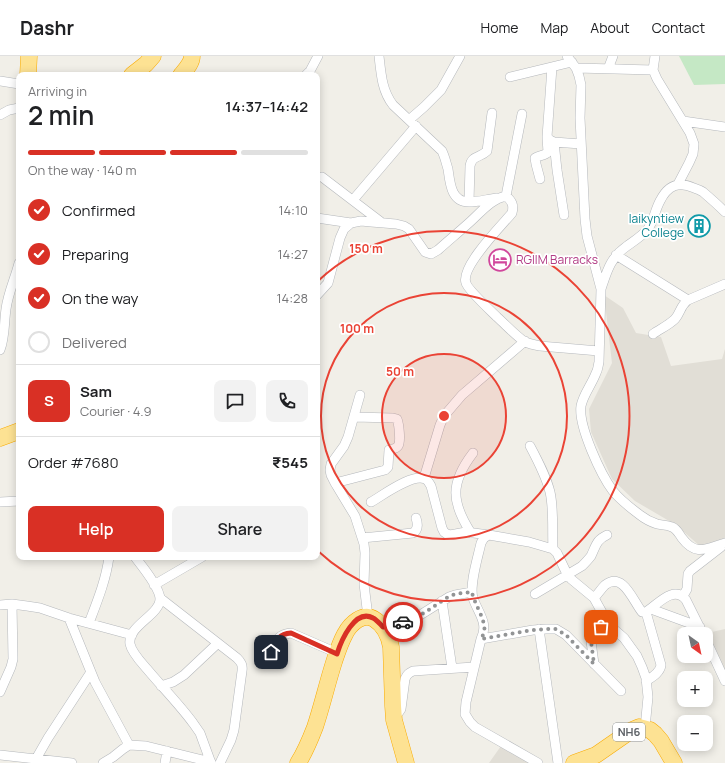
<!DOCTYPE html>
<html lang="en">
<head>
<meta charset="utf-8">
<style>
  body { margin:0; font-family:Manrope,sans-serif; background:#f2f2f2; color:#202124; height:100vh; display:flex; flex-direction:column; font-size:15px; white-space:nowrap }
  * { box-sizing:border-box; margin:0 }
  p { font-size:13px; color:#757577 }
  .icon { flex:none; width:22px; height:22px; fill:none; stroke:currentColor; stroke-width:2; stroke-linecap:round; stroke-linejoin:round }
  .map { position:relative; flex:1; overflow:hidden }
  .panel { position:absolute; left:16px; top:16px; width:304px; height:488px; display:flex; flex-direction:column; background:#fff; border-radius:8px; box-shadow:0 2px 10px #0003 }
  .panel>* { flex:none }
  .needle { width:26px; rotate:147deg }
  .controls { position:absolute; left:677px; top:571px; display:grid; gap:8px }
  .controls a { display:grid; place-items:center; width:36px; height:36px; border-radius:8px; background:#fff; box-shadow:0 2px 10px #0003; font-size:20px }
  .pin { position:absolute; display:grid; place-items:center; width:34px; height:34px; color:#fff; margin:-17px; border-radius:8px; box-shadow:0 2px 6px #0006 }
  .courier { position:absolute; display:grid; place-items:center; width:40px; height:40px; margin:-20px; border:3px solid #d93025; border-radius:50%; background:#fff; color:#222; box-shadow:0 1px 5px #0007 }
  .headline em { font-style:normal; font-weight:600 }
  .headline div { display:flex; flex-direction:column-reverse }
  .headline { display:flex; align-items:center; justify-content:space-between; height:68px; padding:0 12px }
  h1 { font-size:26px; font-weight:600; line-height:30px }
  .bar { display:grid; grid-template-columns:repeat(4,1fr); gap:6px 4px; align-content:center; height:48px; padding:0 12px }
  .bar i { height:5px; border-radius:3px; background:#e0e0e0 }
  .bar .selected { background:#d93025 }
  .bar p { grid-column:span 4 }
  .line { display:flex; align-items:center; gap:10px; padding:0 12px; border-top:1px solid #e0e0e0 }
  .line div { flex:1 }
  .round { display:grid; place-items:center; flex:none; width:42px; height:42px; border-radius:8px; background:#f2f2f2 }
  ol { padding:0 12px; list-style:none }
  li { display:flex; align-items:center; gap:12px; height:44px }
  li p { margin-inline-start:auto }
  li .icon { padding:4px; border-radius:50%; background:#d93025; color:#fff; stroke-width:4 }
  li:last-child { color:#757577 }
  li i { width:22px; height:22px; border:2px solid #e0e0e0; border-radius:50% }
  .cta { display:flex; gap:8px; margin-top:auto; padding:8px 12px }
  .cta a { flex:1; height:46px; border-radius:8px; background:#d93025; color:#fff; font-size:16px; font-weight:600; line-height:46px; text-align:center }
  .cta a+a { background:#f2f2f2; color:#202124 }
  header { display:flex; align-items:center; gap:24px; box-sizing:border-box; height:56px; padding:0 20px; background:#fff; border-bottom:1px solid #e0e0e0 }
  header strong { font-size:19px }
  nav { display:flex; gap:22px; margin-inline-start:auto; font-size:14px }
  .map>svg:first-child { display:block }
  .education { fill:#e1ded6 }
  .green { fill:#c5e8c5 }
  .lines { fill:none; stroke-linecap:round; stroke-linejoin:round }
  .street-casing { stroke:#b5b8bc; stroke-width:10 }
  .highway-casing { stroke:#f9ab00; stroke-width:17 }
  .street { stroke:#fff; stroke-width:9 }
  .highway { stroke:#fde293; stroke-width:16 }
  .done { stroke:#929495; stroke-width:4; stroke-dasharray:0 7.2 }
  .route { stroke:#d93025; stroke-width:5 }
  .ring { fill:none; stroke:#ea4335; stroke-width:2 }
  .labels { text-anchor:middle; stroke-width:3.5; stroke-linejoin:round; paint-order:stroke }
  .shield { fill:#fff; stroke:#8f9295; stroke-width:1 }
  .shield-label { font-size:11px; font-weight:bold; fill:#5f6368 }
  .culture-label { font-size:12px; fill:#0d838f; stroke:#fff; text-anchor:end }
  .hotel-label { font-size:12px; fill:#b23c85; stroke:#fff; text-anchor:start }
  .centre { fill:#ea4335; stroke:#fff; stroke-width:2 }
  .ring-label { font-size:12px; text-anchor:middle; font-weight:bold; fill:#ea4335; stroke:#fff; stroke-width:3.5; stroke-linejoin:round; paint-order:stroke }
</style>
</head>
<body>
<header>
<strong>Dashr</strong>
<nav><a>Home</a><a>Map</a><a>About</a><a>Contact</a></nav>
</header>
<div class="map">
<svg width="725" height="707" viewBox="0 0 725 707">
  <rect width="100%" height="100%" fill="#f1efe8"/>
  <path class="education" d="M604,239l19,13 13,25 25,4 10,29 51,-7 3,-10v189l-24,9 -25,-22 -41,-24 -23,-22 -21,-47 -2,-23 23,-46z
    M725,573v50l-22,-45z
    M501,690l35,17h-47z"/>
  <path class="green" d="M679,0h46v28l-31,1z"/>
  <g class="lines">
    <g class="street-casing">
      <path id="street" d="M379,0c2,18 3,35 14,49l49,46c3,6 4,12 6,18 2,14 3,33 21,33 9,0 19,-3 28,-4
        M567,0l9,12 3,8 2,9 -1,33 5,101 2,17 14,53 -2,73c-1,4 -1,8 -3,11 -4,11 -13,22 -15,33 -3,20 20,69 32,85 8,10 18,17 27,24 5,4 11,7 17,9 4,1 10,1 15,3 5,2 7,7 10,11 14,19 25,10 43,5
        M655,0l-2,14 4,9 33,54 4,11 -1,10 -4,9 -11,21
        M552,11l-5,70 3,3 4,2 27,2
        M576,12l77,2
        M608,13l5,-13
        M306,19l4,-4 8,-15
        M510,21l62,-15
        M0,25l19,3
        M0,59l9,-5 10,-2
        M409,64l15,-13 17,-17 19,-34
        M683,65l42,6
        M554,86l3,28 7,45
        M322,121l59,45
        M540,123l-4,-15 -1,-6c4,-3 10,-2 13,-6l-1,-14
        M506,140l16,-82
        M353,144l63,-74
        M469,146l1,-36c2,-11 10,-8 17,-15l5,-38
        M317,162l34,5
        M616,199l72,45
        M601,233c6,-18 9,-31 26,-43 7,-5 15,-10 21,-17 6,-9 7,-19 12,-28 8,-16 19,-20 34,-13 3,1 6,2 9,4 7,6 15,13 22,20
        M317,239l11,-12 12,-45 4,-9 7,-6 10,-2 10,1 25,2 8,2 5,3 16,23 6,2 7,-4c10,-9 22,-19 33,-29 10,-9 20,-22 35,-25 6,5 8,9 6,17 -10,12 -52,54 -46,70 2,7 25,28 31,34 9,8 18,18 28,25 5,2 10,3 15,4l59,5
        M653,278c7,-5 16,-9 22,-15 6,-7 5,-13 13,-19l37,-16
        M0,294c5,-13 4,-27 6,-41 2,-16 9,-30 13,-46
        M360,339l-12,42 -4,9 -13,18 -1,6 1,5 4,8 20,33 9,28 1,9 -1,31 4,33
        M530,390c8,15 16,30 20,46 4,17 2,39 3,57
        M424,422l16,-53 4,-9 18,-21 63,-54
        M335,427l50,-13 3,-3 1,-17c3,-1 7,-1 9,-4 3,-4 1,-22 -1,-27l-4,-1 -39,-1
        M0,446l19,-1
        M371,446c11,-6 41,-29 54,-23 3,1 4,4 6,7l11,42 2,4 3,2 3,1 16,-3 23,3
        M471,477c-20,-31 -21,-50 2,-80
        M362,482l51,-5c5,-3 5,-9 3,-15
        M135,501c7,9 25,31 25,42 0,16 -33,27 -30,45 2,9 11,18 17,25 15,18 32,35 46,54l7,10 11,30
        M154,529l48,-28
        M535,538l47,-28c3,-3 6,-6 9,-10 5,-10 5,-16 16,-21
        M683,540l4,-7 1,-15 2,-3 31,-24
        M160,542l77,60c4,4 6,7 5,13l-8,59 -3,10 -11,23
        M594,542c4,-4 7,-9 11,-13 18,-14 28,16 37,27h4c11,-7 28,-28 40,-12l17,34
        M442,545l10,67
        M0,549l12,-1 15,2 13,2 29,10 63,17
        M651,553l49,18
        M69,562l26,64 34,63
        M89,567c8,-21 17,-43 20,-66
        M383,571l26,-7 8,-3 32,-20 6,-2 17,-3
        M539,573l19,134
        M481,583l52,-9 13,-1h10l10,6 55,56
        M706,584l19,41
        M271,596c5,-11 7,-18 20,-19l46,20
        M594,608l-3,-23c1,-5 5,-6 8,-10 4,-5 3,-12 3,-17
        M646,625c6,-4 14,-8 15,-16l-15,-53
        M161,630l12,-4 11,-7 34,-32
        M0,636l11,-25 2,-8 -1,-55
        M394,659l5,-3 2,-3 4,-30c2,-5 4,-6 8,-8l61,-4
        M0,699l72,8
        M36,703l12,-21 43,-66
        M103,707l10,-6 10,-8 6,-4 17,1 65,16
        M165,707l2,-12
        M538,707l-63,-36 -5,-5 -5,-8 1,-12 15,-63c8,-16 -3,-26 -8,-41 -4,-13 5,-41 8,-55l3,-5 5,-3 40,7 24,7 4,4 10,21 4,5 23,19 15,27 15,13 13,18 5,11 4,11 2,19 -3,31"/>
    </g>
    <g class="highway-casing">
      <path id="highway" d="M28,19l1,-19
        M132,19l14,-11 7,-8
        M181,19c5,-6 11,-12 11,-19
        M0,382l19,-7
        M298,707c7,-11 12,-23 17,-36 7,-21 12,-43 19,-65 3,-9 6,-19 11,-28 5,-10 18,-22 29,-15 10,6 15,17 17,28l2,59 1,14 12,43
        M574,707l22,-8 36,-25 7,-3 11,3 5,4 6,7 13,22"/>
    </g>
    <use href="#street" class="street"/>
    <use href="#highway" class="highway"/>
  </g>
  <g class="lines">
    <path class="done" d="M403,566l21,-9 24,-16 7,-3 17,-2c2,12 15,29 12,41 -1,2 -2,4 -3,6l52,-9 13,-1h10l10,6 28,29 -3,-23c2,-6 7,-8 10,-14"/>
    <path class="route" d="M271,596c5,-11 7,-18 20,-19l46,21c4,-13 18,-46 36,-36 4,2 7,6 10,9l20,-5"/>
  </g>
  <circle cx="444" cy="360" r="62" fill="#ea4335" fill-opacity=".12"/>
  <g class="ring">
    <circle cx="444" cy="360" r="62"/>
    <circle cx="444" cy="360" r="123"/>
    <path d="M318 225A185 185 0 1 1 318 495"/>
  </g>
  <defs>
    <g id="building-ring" transform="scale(1.15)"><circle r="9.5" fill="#fff" stroke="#0f9aa8" stroke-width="1.5"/><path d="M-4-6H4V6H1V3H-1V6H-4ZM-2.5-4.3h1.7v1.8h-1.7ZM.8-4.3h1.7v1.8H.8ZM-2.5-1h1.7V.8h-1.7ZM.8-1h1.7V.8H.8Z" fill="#0f9aa8"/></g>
    <g id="hotel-ring" transform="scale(1.15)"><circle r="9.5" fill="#fff" stroke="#d1479c" stroke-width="1.5"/><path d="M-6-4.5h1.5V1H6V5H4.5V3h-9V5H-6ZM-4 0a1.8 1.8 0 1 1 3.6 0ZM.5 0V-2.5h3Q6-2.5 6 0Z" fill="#d1479c"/></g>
  </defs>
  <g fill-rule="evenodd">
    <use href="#building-ring" x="699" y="170"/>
    <use href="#hotel-ring" x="500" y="204"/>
  </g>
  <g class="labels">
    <rect class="shield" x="613" y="667" width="32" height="18" rx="3"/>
    <g class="shield-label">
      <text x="629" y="680">NH6</text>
    </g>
    <g class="culture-label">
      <text x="684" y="167">Iaikyntiew<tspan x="684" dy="14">College</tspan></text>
    </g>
    <g class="hotel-label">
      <text x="516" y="208">RGIIM Barracks</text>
    </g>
  </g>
  <circle cx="444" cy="360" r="6" class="centre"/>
  <g class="ring-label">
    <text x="366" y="197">150 m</text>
    <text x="357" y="277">100 m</text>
    <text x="400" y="320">50 m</text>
  </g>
</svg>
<div class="controls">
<a><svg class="needle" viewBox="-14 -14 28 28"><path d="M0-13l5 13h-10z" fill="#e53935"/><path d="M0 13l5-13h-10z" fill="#757577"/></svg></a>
<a>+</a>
<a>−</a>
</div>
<div class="pin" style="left:601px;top:571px;background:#ea580c"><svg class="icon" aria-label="bag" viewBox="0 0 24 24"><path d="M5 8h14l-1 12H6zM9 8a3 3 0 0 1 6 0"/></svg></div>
<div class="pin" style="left:271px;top:596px;background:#1f2937"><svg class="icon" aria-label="home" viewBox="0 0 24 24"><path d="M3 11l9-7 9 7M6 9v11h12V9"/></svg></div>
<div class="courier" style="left:403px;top:566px"><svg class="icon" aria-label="car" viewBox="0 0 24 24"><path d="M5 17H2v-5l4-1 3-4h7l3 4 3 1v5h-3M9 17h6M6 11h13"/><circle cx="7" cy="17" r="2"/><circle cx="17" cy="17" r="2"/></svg></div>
<section class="panel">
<div class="headline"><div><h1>2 min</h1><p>Arriving in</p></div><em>14:37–14:42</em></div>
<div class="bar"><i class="selected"></i><i class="selected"></i><i class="selected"></i><i></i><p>On the way · 140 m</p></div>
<ol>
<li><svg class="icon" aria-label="check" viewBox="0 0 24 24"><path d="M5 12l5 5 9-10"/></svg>Confirmed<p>14:10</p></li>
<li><svg class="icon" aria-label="check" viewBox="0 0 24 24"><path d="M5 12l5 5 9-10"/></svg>Preparing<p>14:27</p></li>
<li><svg class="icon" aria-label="check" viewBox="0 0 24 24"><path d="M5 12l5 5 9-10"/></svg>On the way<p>14:28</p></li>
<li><i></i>Delivered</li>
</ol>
<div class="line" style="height:72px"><b class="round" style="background:#d93025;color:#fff">S</b><div><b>Sam</b><p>Courier · 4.9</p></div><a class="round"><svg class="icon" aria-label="chat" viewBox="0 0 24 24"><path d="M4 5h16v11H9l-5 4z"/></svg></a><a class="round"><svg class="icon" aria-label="phone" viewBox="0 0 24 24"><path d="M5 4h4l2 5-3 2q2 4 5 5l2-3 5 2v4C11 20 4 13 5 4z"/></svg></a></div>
<div class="line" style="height:52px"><div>Order #7680</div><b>₹545</b></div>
<div class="cta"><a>Help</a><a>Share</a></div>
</section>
</div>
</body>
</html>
